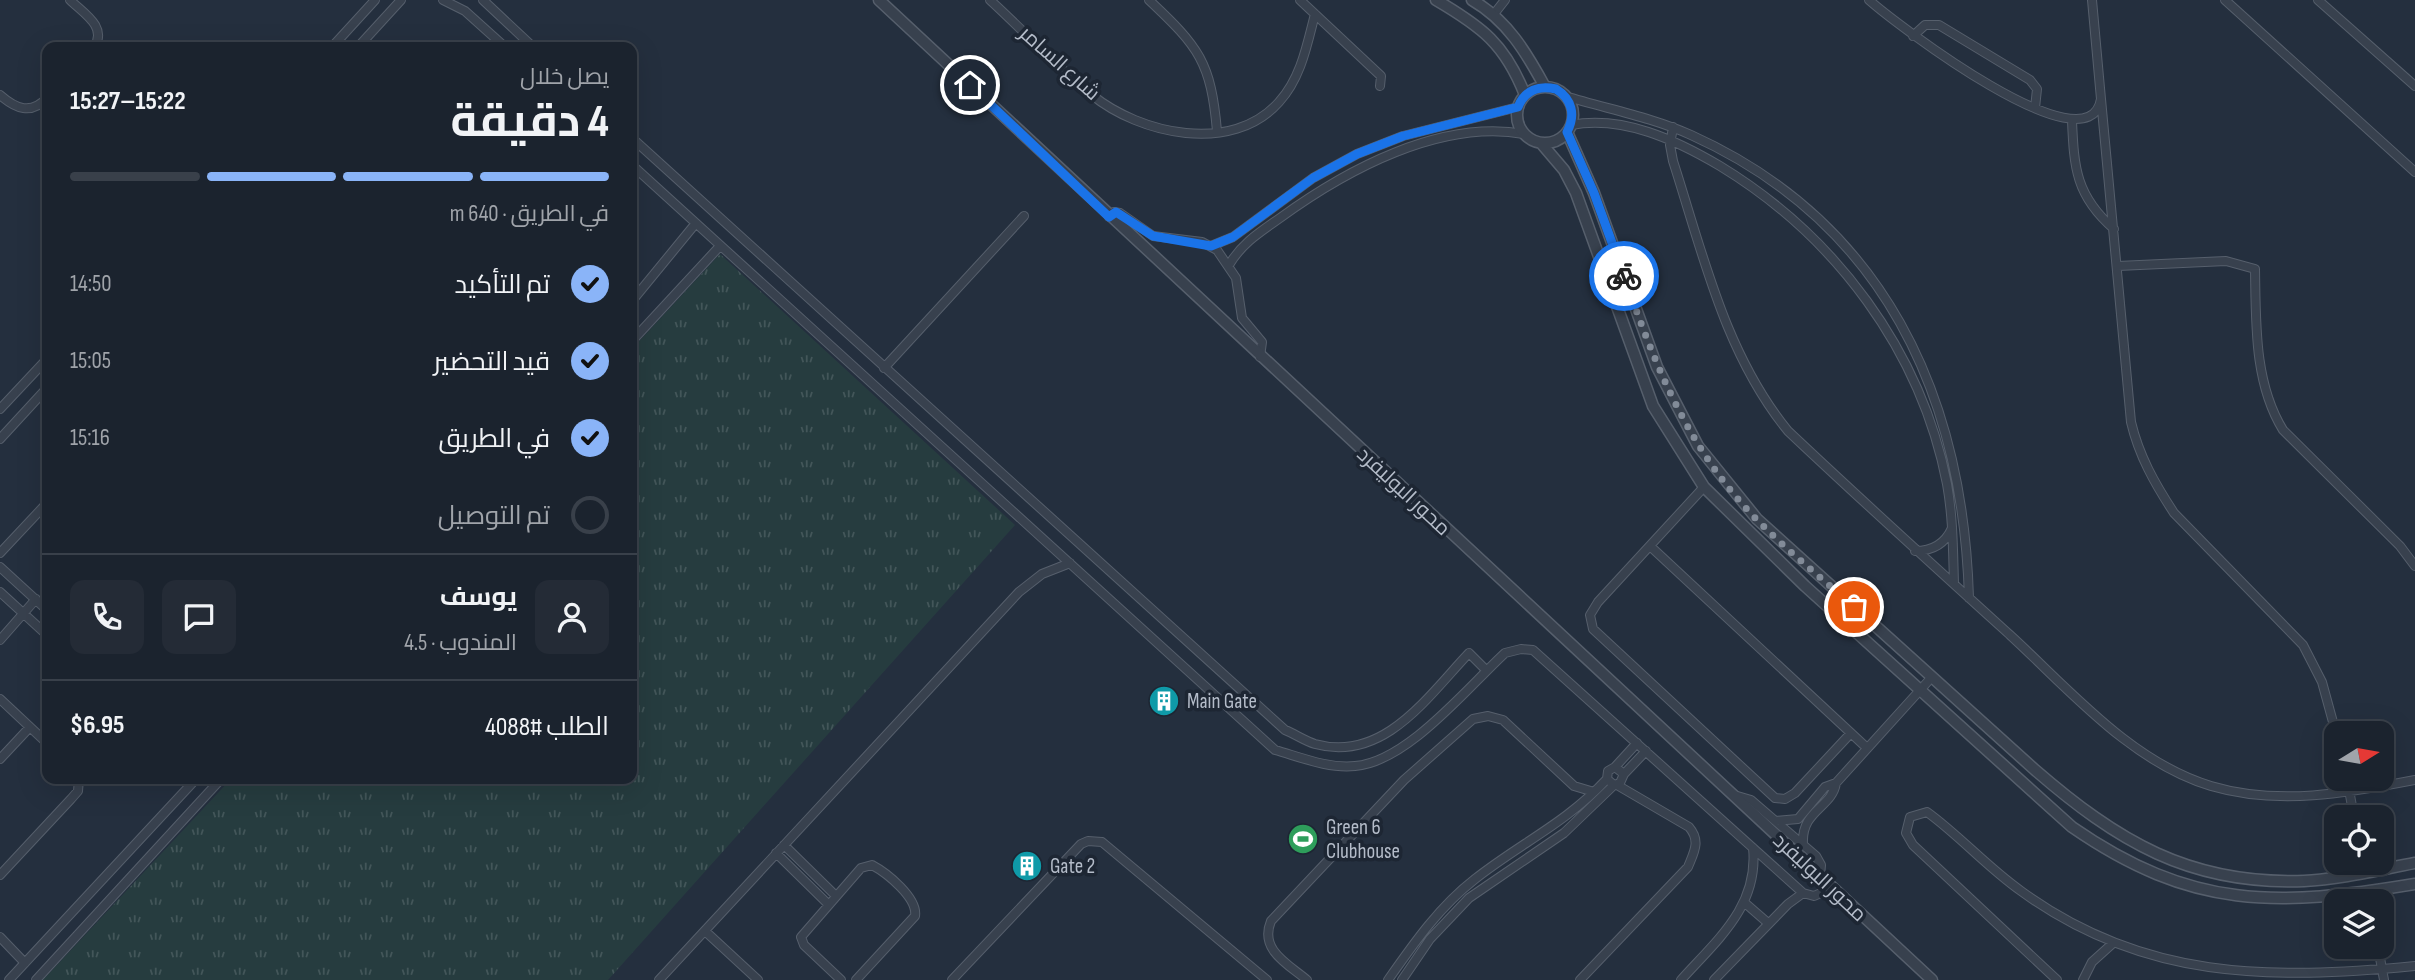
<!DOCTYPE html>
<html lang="ar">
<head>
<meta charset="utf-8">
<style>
  body { margin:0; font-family:"Sofia Sans Condensed",Cairo,sans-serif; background:#242b36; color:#f1f3f6; direction:rtl; height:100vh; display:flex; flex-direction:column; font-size:26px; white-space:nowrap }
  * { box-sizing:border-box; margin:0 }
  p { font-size:23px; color:#a0a4aa }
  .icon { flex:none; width:38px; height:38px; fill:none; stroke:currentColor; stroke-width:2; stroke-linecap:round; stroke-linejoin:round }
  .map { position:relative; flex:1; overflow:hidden; direction:ltr }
  .sheet { position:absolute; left:42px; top:42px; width:595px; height:742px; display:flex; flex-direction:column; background:#1b232e; border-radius:14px; box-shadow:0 7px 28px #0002,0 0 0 2px #39404a; direction:rtl }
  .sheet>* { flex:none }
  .needle { width:46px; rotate:79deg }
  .fabs { position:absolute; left:2324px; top:721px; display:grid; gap:14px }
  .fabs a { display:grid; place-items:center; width:70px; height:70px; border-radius:14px; background:#1b232e; box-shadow:0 7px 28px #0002,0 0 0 2px #39404a; font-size:35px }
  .pin { position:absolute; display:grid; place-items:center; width:60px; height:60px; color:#fff; margin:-30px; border:4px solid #fff; border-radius:50%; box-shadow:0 2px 7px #0007 }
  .courier { position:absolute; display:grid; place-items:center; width:70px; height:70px; margin:-35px; border:5px solid #1a73e8; border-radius:50%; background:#fff; color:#222; box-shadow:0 2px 9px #0007 }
  .overview em { font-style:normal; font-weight:700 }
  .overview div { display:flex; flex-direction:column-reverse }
  .overview { display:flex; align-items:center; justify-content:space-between; height:119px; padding:0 28px }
  h1 { font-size:46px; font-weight:700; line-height:52px }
  .bar { display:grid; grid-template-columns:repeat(4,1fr); gap:10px 7px; align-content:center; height:84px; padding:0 28px }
  .bar i { height:9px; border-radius:5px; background:#39404a }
  .bar .on { background:#8ab4f8 }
  .bar p { grid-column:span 4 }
  .line { display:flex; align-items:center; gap:18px; padding:0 28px; border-top:2px solid #39404a }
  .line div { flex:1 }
  .round { display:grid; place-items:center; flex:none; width:74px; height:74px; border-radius:14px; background:#242b36 }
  ol { padding:0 28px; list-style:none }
  li { display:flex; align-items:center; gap:21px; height:77px }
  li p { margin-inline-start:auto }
  li .icon { padding:7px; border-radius:50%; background:#8ab4f8; color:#111; stroke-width:4 }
  li:last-child { color:#a0a4aa }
  li i { width:38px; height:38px; border:4px solid #39404a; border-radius:50% }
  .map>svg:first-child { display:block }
  .grass { fill:url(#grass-tufts) }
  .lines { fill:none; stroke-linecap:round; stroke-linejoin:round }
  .minor-casing { stroke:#565f6c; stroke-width:10 }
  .tertiary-casing { stroke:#565f6c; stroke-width:13 }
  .minor { stroke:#38414e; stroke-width:8 }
  .tertiary { stroke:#38414e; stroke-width:10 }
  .done { stroke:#828b98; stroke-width:7; stroke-dasharray:0 12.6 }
  .route { stroke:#1a73e8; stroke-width:9 }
  .labels { text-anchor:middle; stroke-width:7; stroke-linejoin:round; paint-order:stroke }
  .street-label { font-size:21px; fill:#b4bcc9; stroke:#1d2633 }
  .poi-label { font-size:21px; fill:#b4bcc9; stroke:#1d2633; text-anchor:start }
</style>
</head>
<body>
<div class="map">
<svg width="2415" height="980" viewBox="0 0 2415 980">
  <defs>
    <pattern id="grass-tufts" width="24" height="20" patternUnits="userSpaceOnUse" patternTransform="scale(1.75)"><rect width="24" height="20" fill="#263c3f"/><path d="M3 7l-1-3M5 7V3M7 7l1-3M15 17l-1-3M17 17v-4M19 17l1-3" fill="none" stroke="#435659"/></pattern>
  </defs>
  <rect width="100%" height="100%" fill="#242f3e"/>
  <path class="grass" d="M720,254l295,271 -407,455h-565l188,-201h401v-430z"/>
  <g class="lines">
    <g class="minor-casing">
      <path id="minor" d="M70,0c13,13 38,27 24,47
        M443,0l22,11 40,36
        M483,0l50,47
        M990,0c34,31 66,66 102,95 48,39 140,60 187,7 22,-24 28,-57 36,-88
        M1149,0c50,47 62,62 68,131
        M1300,0l81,76 -1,10
        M1869,0c26,23 220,172 232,99l-9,-99
        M2225,0l190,172
        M2318,0l97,86
        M1494,14l11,-14
        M1913,36l12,-11h14l91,55 7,9 -2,19
        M332,47l43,-47
        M358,47l43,-47
        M0,95c16,14 31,20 47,3
        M1565,96c42,13 86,21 126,39 193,87 272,260 278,463
        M2101,99l30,323c8,34 24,62 43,91l129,132 19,37 14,51
        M2072,121c2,47 4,75 42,108
        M1571,125c52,-10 105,15 149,41 115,70 201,184 227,318 6,33 6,67 7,100
        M1673,127l-3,18 3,16c30,93 52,193 115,270 73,69 147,136 222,204 60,55 121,127 201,151 67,20 137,7 204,-6
        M632,138l653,592c10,4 20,11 30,14 69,19 113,-48 154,-91l17,17
        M632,165l643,585c25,7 54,19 80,16 52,-4 112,-78 150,-113l16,-4 12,1 270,243 11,3 18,-8
        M1109,217l5,-5 6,1 33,23 49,6 15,8 19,28 6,40 20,24 -2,15
        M1211,246l22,-9 80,-59 44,-24 46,-18 115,-29
        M1229,265c13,-22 31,-33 51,-47 66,-48 160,-99 244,-84
        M2118,266l108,-5 29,8c1,54 -1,114 28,161l117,116 15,20
        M632,301l64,-78
        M632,341l88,-95
        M884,368l140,-152
        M0,409l47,-50
        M0,439l47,-51
        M1704,487l-106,115 -8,13 3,14 182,169 10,1 10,-6 56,-60
        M1650,546l217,202
        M1915,551c17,0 30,-7 37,-23
        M0,553l47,-50
        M0,567l47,43
        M0,592l47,43
        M0,640l36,-41
        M0,699l47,44
        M0,759l30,-32
        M1615,767l22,-24
        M1624,774l-9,-7 -7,4 -1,8 7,6 6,-2 4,-9 22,-23
        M2347,779l7,38
        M1734,795l17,5 65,56 5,9 -1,11
        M1776,821l22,-2 27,-32 11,-4
        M1803,844c-2,-34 29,-36 33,-61l95,-105
        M784,845l52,51
        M776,853l52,51
        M0,875l71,-76 7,-8 1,-12
        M1745,903l23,20
        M705,931l53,49
        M0,937l25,26
        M2378,947l6,33
        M9,980l187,-201
        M36,980l185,-201
        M659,980l360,-388 23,-18 28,-11
        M841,980l-37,-35 -3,-8 60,-69 11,-3c15,8 46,33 43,51l-59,64
        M952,980l129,-136 7,-3 14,1 165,138
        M1307,980c-19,-16 -48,-30 -36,-59l133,-141 69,-61 15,-3 15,4 71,66 20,6
        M1388,980c26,-37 51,-73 87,-101 47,-37 90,-55 132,-100
        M1402,980l28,-41 39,-41 95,-65 50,-48
        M1580,980l108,-113c6,-15 13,-26 1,-40l-72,-42
        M1681,980c36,-40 78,-74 72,-132
        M1714,980l74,-76 15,-11
        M2057,980l-144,-135 -7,-12 4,-16 17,-5c33,24 60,55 94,79 122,89 248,89 394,75
        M2083,980l9,-18 20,-18"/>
    </g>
    <g class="tertiary-casing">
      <path id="tertiary" d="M879,0l1053,980
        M1436,0c46,27 69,44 89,95
        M1472,0c35,20 54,52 73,87
        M1517 115a28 28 0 1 1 56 0a28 28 0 1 1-56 0Z
        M1567,132l27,61 63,174 41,79 59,73 277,250c83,72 155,116 270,112 37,-2 74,-11 111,-18
        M1541,143l23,27 12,23 77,213 51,81 101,99 267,241c120,83 205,80 343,57"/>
    </g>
    <use href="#minor" class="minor"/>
    <use href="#tertiary" class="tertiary"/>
  </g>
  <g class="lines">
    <path class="done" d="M1624,276c28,80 57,156 113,222 34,40 78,74 117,109"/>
    <path class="route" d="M970,85l139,132 7,-5 37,24 58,10 22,-9 80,-59 44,-24 46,-18 115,-29c7,-17 21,-22 38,-18 16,10 20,26 11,43l27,61 30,83"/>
  </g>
  <defs>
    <g id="building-disc" transform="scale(1.575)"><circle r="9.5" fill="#0f9aa8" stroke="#1d2633"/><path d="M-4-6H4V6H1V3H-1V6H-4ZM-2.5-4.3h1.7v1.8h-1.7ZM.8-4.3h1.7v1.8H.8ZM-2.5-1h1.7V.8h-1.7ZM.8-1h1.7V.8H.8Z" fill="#fff"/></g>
    <g id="stadium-disc" transform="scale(1.575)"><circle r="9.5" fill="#2e9e5b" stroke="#1d2633"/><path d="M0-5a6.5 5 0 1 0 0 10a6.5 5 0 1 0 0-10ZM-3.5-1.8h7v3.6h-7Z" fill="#fff"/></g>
  </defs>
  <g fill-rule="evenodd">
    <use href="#building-disc" x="1164" y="701"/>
    <use href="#stadium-disc" x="1303" y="839"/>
    <use href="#building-disc" x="1027" y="866"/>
  </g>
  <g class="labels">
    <g class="street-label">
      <text transform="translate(1060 63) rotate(42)" y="7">شارع السامر</text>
      <text transform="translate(1404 491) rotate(43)" y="7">محور البوليفرد</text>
      <text transform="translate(1820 877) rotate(43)" y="7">محور البوليفرد</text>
    </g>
    <g class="poi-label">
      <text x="1187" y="708">Main Gate</text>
      <text x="1326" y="834">Green 6<tspan x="1326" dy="24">Clubhouse</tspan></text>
      <text x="1050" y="873">Gate 2</text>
    </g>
  </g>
</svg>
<div class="fabs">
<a><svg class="needle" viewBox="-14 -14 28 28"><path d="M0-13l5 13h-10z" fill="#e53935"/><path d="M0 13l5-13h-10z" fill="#a0a4aa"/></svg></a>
<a><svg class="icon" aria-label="locate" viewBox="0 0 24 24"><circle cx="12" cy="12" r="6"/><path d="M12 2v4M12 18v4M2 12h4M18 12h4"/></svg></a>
<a><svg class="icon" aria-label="layers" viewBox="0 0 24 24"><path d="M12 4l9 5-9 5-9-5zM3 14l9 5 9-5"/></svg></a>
</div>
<div class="pin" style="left:1854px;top:607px;background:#ea580c"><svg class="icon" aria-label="bag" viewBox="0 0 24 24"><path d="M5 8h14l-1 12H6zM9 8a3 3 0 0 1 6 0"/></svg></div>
<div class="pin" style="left:970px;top:85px;background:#1f2937"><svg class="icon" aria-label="home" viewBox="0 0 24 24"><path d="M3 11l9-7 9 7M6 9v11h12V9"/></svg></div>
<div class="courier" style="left:1624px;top:276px"><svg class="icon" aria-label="bike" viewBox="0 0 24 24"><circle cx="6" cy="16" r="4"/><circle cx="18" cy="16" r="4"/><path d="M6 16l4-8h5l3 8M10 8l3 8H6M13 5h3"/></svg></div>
<section class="sheet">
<div class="overview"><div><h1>4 دقيقة</h1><p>يصل خلال</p></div><em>15:22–15:27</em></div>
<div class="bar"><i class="on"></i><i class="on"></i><i class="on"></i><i></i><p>في الطريق · 640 m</p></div>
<ol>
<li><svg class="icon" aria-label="check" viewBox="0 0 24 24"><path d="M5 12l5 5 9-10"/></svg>تم التأكيد<p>14:50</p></li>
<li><svg class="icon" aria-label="check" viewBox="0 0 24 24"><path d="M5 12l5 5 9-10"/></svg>قيد التحضير<p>15:05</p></li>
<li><svg class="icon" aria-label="check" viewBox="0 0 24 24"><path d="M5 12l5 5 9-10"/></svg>في الطريق<p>15:16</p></li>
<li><i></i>تم التوصيل</li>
</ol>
<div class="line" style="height:126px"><a class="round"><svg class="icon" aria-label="person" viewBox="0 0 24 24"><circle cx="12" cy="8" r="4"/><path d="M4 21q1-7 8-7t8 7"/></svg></a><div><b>يوسف</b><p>المندوب · 4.5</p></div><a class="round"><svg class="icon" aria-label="chat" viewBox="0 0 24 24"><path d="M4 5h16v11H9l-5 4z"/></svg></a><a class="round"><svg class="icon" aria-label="phone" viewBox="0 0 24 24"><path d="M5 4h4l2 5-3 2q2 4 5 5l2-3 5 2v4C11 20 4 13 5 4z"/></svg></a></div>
<div class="line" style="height:91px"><div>الطلب #4088</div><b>$6.95</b></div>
</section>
</div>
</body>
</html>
